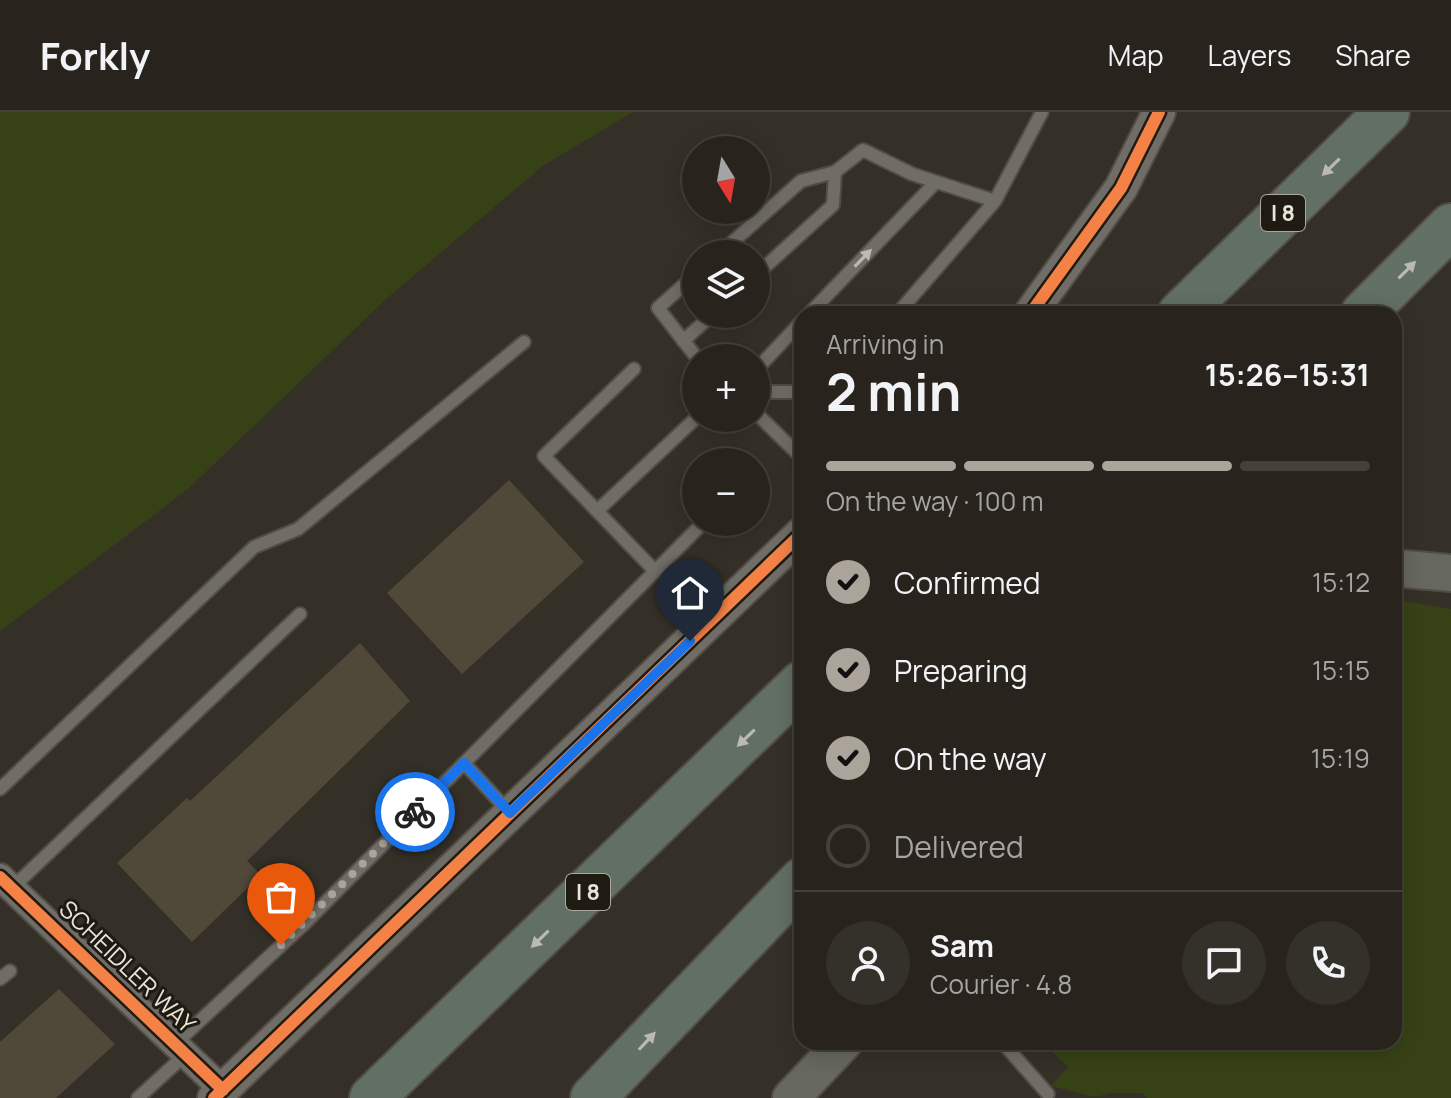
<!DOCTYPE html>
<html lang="en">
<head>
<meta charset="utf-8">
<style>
  body { margin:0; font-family:Manrope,sans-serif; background:#34302a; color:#f1f3f6; height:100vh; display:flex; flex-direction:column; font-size:30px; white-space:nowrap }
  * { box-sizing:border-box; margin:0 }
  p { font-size:26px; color:#a5a4a4 }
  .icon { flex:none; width:44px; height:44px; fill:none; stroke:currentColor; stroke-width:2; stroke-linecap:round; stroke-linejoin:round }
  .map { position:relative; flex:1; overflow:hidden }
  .details { position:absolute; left:794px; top:194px; width:608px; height:744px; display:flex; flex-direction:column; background:#28241d; border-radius:24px; box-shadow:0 4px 20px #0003,0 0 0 2px #44413b }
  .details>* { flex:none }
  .needle { width:52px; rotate:169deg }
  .controls { position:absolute; left:682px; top:24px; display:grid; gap:16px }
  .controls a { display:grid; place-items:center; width:88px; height:88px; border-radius:50%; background:#28241d; box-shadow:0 4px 20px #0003,0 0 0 2px #44413b; font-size:40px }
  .pin { position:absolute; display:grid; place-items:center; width:68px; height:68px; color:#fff; margin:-82px -34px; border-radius:50% 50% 50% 0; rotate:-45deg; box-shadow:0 0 8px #0007 }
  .pin .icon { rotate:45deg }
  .courier { position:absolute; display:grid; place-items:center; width:80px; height:80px; margin:-40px; border:6px solid #1a73e8; border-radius:50%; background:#fff; color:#222; box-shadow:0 2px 10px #0007 }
  .summary em { font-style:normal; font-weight:700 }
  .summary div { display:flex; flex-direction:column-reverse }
  .summary { display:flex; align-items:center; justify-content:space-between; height:136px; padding:0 32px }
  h1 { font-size:52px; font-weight:700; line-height:60px }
  .bar { display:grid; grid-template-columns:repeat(4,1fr); gap:12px 8px; align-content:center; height:96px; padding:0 32px }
  .bar i { height:10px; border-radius:6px; background:#44413b }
  .bar .active { background:#aaa49b }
  .bar p { grid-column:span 4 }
  .line { display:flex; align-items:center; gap:20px; padding:0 32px; border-top:2px solid #44413b }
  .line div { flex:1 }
  .round { display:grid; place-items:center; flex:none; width:84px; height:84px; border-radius:42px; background:#34302a }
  ol { padding:0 32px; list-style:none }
  li { display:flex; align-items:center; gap:24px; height:88px }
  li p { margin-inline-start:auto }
  li .icon { padding:8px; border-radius:50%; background:#aaa49b; color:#111; stroke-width:4 }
  li:last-child { color:#a5a4a4 }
  li i { width:44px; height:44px; border:4px solid #44413b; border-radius:50% }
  header { display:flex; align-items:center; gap:48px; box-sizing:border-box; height:112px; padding:0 40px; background:#28241d; border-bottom:2px solid #44413b }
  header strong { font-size:38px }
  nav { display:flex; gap:44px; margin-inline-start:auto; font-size:28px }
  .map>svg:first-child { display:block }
  .green { fill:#364215 }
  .building { fill:#50493a }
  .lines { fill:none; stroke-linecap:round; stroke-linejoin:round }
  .service-casing { stroke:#514c45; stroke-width:16 }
  .minor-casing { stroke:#514c45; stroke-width:30 }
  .tertiary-casing { stroke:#514c45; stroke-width:36 }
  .secondary-casing { stroke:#514c45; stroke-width:40 }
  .motorway-casing { stroke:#514c45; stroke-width:48 }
  .service { stroke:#706c66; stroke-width:12 }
  .minor { stroke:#706c66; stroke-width:26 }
  .tertiary { stroke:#706c66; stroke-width:32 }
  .secondary { stroke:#66675e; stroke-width:36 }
  .motorway { stroke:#626f64; stroke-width:44 }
  .cycleway-casing { stroke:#1f1b13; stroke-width:17 }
  .cycleway { stroke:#f48246; stroke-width:12 }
  .oneway { fill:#babab0 }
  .oneway2 { fill:#bfb9b1 }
  .done { stroke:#aaa49b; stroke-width:8; stroke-dasharray:0 14.4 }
  .route { stroke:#1a73e8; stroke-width:10 }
  .labels { text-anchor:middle; stroke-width:6; stroke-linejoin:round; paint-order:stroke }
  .shield { fill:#1f1b13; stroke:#aca79e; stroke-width:2 }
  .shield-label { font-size:22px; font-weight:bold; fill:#e9e3d9 }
  .street-label { font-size:24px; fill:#e9e3d9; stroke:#1f1b13 }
</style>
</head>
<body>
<header>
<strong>Forkly</strong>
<nav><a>Map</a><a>Layers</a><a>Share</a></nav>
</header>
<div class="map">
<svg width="1451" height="986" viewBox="0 0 1451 986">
  <rect width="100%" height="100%" fill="#353027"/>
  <path class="green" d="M0,0h633l-89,53 -158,134 -198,190 -188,142z
    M1405,489l46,8v489h-304l-5,-5h-30l-17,4 -44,-11 17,-19 -26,-25h352v-440z"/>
  <path class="building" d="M509,368l75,82 -122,112 -75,-81z
    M360,531l50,58 -163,160 14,14 -69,67 -75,-79 70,-65 3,3z
    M59,877l56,55 -59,54h-56v-56z"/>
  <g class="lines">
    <g class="service-casing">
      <path id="service" d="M719,142l82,-73 34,-9 28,-22 49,24 83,27
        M696,162l-38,34 39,50
        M756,163l77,-70 2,-33
        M809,202l127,-132
        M897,202l98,-113 47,-89
        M683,229l30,-27
        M634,257l-90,87 111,115
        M756,258l46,-49
        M756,280h46
        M756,301l46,45
        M597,399l98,-92
        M464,651l46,50
        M0,677l254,-242 44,-18 226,-187
        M12,776l288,-274
        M0,867l10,-8
        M1002,930l46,52
        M175,932l128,-119 401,-403
        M138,986l48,-44"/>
    </g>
    <g class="minor-casing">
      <path id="minor" d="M0,765l223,213"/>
    </g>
    <g class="tertiary-casing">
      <path id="tertiary" d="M1030,202l91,-126 38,-76
        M214,986l588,-565"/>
    </g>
    <g class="secondary-casing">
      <path id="secondary" d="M1394,456l57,5
        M791,986l53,-56"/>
    </g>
    <g class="motorway-casing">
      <path id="motorway" d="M1180,202l207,-202
        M1363,202l88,-88
        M372,986l430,-415
        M593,986l209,-218"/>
    </g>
    <use href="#service" class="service"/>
    <use href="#minor" class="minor"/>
    <use href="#tertiary" class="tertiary"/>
    <use href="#secondary" class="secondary"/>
    <use href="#motorway" class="motorway"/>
    <g class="cycleway-casing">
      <path id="cycleway" d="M1030,202l91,-126 38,-76
        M0,765l223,213
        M214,986l588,-565"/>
    </g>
    <use href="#cycleway" class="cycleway"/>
  </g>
  <defs><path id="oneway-solid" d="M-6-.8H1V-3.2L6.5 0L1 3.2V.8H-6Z" transform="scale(2)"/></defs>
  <g class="oneway">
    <use href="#oneway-solid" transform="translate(1331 55) rotate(136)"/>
    <use href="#oneway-solid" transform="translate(1407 158) rotate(-45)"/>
    <use href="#oneway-solid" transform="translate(746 626) rotate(136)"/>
    <use href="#oneway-solid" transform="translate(540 827) rotate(136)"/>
    <use href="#oneway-solid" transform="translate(647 929) rotate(-47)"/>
  </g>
  <use class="oneway2" href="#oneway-solid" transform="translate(863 146) rotate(-46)"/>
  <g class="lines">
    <path class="done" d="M281,833l134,-133"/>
    <path class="route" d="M415,700l49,-49 46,50 180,-172"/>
  </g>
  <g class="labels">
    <g class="shield">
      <rect x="1261" y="83" width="44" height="36" rx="6"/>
      <rect x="566" y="762" width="44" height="36" rx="6"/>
    </g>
    <g class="shield-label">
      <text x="1283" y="109">I 8</text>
      <text x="588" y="788">I 8</text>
    </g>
    <g class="street-label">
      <text transform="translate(127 855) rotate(44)" y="8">SCHEIDLER WAY</text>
    </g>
  </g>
</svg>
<div class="controls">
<a><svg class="needle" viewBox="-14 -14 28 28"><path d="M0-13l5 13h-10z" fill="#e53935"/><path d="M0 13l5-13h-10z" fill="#a5a4a4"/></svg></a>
<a><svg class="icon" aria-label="layers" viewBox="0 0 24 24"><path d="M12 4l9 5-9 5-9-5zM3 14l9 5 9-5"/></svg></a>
<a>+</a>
<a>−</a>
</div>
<div class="pin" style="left:281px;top:833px;background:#ea580c"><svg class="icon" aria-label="bag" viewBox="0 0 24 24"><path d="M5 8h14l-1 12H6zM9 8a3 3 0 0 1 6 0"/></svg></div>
<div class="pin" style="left:690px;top:529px;background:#1f2937"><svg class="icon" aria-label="home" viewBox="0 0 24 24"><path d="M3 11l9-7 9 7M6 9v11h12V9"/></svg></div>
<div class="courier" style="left:415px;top:700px"><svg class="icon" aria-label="bike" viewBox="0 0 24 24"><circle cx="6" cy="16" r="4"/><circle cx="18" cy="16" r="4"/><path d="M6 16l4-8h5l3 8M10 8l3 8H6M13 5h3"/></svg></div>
<section class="details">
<div class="summary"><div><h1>2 min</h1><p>Arriving in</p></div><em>15:26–15:31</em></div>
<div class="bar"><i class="active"></i><i class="active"></i><i class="active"></i><i></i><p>On the way · 100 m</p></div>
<ol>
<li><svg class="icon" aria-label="check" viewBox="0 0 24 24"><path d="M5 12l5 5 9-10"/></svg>Confirmed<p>15:12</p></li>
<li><svg class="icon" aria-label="check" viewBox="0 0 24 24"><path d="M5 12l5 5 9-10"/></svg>Preparing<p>15:15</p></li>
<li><svg class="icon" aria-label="check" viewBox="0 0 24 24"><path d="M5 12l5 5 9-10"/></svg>On the way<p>15:19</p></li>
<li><i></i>Delivered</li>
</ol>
<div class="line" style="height:144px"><a class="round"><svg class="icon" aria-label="person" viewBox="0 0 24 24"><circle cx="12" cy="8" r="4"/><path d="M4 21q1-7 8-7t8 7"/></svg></a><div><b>Sam</b><p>Courier · 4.8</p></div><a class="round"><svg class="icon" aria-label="chat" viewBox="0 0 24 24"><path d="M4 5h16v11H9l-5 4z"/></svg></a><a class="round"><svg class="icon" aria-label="phone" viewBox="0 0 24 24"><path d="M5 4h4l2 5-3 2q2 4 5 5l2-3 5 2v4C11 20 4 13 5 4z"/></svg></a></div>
</section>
</div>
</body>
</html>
